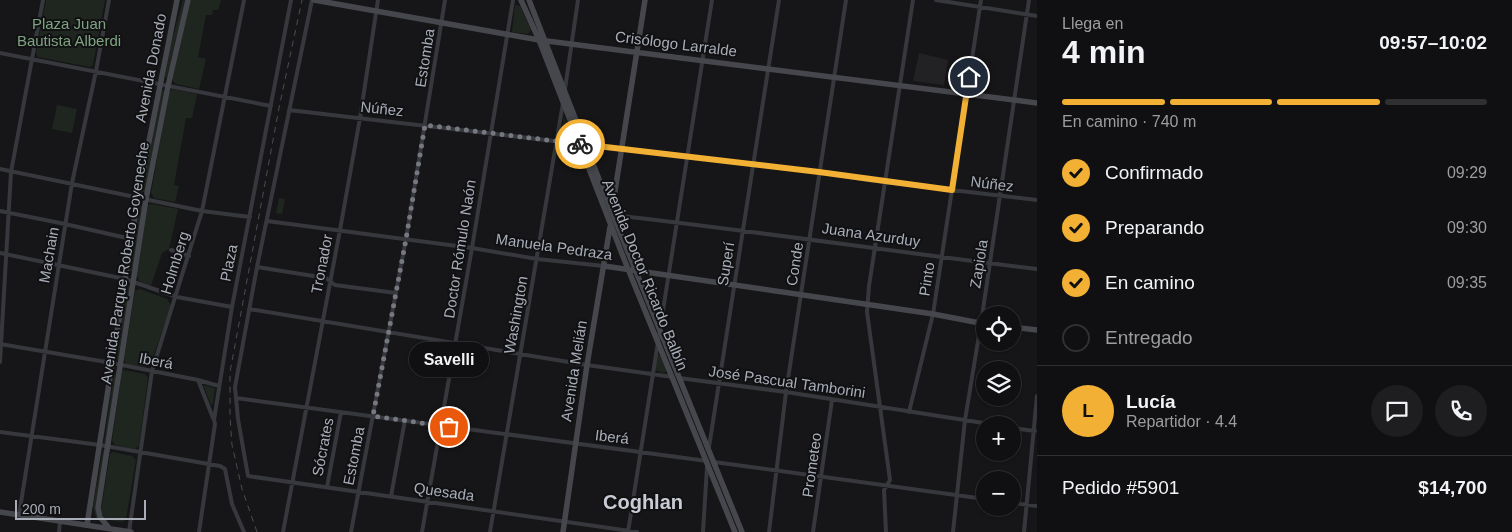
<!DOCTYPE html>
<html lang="es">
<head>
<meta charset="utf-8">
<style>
  body { margin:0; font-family:Arial,sans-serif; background:#1e1e20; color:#f1f3f6; height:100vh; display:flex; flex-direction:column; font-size:19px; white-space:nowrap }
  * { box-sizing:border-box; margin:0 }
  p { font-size:16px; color:#9c9d9f }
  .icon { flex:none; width:28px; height:28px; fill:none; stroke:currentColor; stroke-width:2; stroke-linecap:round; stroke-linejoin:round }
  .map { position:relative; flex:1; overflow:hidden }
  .panel { display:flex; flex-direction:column; background:#101012; width:475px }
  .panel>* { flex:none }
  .fabs { position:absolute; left:976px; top:306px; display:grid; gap:10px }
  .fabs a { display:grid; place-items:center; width:45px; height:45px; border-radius:50%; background:#101012; box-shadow:0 1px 4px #0004,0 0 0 1px #303032; font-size:25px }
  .scale { position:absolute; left:15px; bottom:12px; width:131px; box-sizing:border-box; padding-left:5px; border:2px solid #a8adb8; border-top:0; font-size:14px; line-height:18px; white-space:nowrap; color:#a8adb8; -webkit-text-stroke:4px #111113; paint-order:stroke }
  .pin { position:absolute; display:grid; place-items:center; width:42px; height:42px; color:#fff; margin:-21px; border:2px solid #fff; border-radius:50%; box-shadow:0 1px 5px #0007 }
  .courier { position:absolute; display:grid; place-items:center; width:50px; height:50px; margin:-25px; border:4px solid #f2b134; border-radius:50%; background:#fff; color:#222; box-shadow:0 1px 6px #0007 }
  .bubble { position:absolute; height:35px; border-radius:18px; background:#101012; box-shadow:0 1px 4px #0004,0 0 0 1px #303032; font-size:16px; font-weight:700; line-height:35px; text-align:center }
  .overview em { font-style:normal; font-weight:700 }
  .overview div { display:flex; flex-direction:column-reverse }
  .overview { display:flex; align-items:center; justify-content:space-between; height:85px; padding:0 25px }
  h1 { font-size:32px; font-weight:700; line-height:38px }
  .bar { display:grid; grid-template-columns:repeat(4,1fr); gap:8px 5px; align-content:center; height:60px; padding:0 25px }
  .bar i { height:6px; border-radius:4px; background:#303032 }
  .bar .current { background:#f2b134 }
  .bar p { grid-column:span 4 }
  .line { display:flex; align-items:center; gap:12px; padding:0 25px; border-top:1px solid #303032 }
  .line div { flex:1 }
  .round { display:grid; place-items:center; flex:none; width:52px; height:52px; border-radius:26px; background:#1e1e20 }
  ol { padding:0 25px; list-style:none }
  li { display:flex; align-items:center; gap:15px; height:55px }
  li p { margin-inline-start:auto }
  li .icon { padding:5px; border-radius:50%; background:#f2b134; color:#111; stroke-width:4 }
  li:last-child { color:#9c9d9f }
  li i { width:28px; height:28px; border:2px solid #303032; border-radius:50% }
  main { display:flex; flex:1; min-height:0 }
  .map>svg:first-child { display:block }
  .built { fill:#222225 }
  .green { fill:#1e261f }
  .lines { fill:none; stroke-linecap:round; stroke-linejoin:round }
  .street { stroke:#37383d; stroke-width:4 }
  .secondary { stroke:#45474d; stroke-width:5.5 }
  .rail { stroke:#4a4c52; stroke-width:1; stroke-dasharray:6 5; stroke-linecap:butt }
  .done { stroke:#757880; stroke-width:5; stroke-dasharray:0 9 }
  .route { stroke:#f2b134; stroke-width:6 }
  .labels { text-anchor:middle; stroke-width:4; stroke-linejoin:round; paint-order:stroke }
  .park-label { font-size:15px; fill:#7fa381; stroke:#111113 }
  .street-label { font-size:15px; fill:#a8adb8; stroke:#111113 }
  .district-label { font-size:20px; font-weight:bold; fill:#c9ccd4; stroke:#111113 }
</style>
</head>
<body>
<main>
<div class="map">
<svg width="1037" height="532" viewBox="0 0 1037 532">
  <rect width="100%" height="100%" fill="#161618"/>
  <path class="built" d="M919,53l29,7 -4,25 -31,-4z"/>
  <path class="green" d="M46,0h59l-12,65 -3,2 -52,-10 -2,-4z
    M183,0h2c-5,26 -13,52 -18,78l-2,-1 6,-33z
    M189,0h32l-3,10h-5l-1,5h-6l-8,42 8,2 -7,30 -23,-5 -4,-4z
    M515,5l5,1 11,24 -3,4 -16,-2z
    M172,89l25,5 -5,24h-6l-12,67 5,1 -4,16 -21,-4 -3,-5 18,-100z
    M162,90l2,1 -19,101h-3z
    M57,105l20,4 -5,24 -20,-4z
    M564,117l9,18 -4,4 -8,-3z
    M279,198l6,1 -3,15 -6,-1z
    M152,204l26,5 -9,40 -7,4 -11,33 -12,-5 -2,-6 11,-70z
    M140,205l3,1 -11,65h-2z
    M127,286l3,1 -12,73h-2z
    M140,289l27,10 4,6 -20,59 -5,3 -20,-3 -2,-5 11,-68z
    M658,355h3l6,15 -3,3 -9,-3z
    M123,370l22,4 3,4 -9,68 -4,3 -20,-4 -3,-4 10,-69z
    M114,374h2l-10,69h-2z
    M203,385l12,3 -2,16 -2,1z
    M103,450h3l-10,57v4l4,9h-3l-3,-8 -1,-7z
    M113,452l19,4 4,4 -10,59 -3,3c-10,-1 -20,-1 -22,-12l9,-56z"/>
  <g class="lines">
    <path class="street" d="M312,0l-55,267 -22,120 3,32 10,57 389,56
      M936,0l101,16
      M0,53l271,53
      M565,89l13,-89
      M289,110l530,62 48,8 170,20
      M0,169l202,42 48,6
      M0,211l65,13 66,15
      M613,215c142,16 282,37 424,54
      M267,221l205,27 65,11 67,7
      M171,250l18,6
      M0,253l125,26 52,18 55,10
      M257,267l69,11 9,7 61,8
      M249,309l338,56 86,12
      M0,344l112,19 86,17 21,6
      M0,362l11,-190 32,-172
      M679,378l107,14 210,33
      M198,380l15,38
      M236,398l471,63
      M909,412l24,-98 48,-314
      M1012,428l23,3
      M0,432l100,13 120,21 5,3 7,35 12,28
      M709,447l70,-447
      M714,462l271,37
      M327,487l14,-75
      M391,496l14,-76
      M1012,503l25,3
      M19,515l53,-332 24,-112 13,-71
      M59,532l1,-11
      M129,532l23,-161 50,-160 42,-211
      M199,532l16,-108 -1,-4 18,-113 59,-307
      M283,532l57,-302 20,-112 18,-118
      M351,532l55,-293 39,-239
      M422,532l50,-284 41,-248
      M490,532l73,-429
      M628,532l84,-532
      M703,532l4,-65
      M769,532l17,-140 60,-392
      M813,532l19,-132
      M886,532l-2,-42 6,-10 -23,-168 2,-26 44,-286
      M953,532l12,-112 16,-97 48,-323
      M1024,532l13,-136"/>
    <path class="secondary" d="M314,0l225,40 498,63
      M521,0l18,40 87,224 109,268
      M529,0l84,215 129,317
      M612,210l33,-210
      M604,266l329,48 52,10
      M1012,327l25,3
      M0,512l131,20
      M87,525l51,-328 39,-197
      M109,528l-9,-11 -2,-9 48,-309 22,-113 20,-86
      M563,532l24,-167 23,-138"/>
    <path class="rail" d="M257,532l-15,-43 -10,-44 -2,-28v-45l49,-264 23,-108"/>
  </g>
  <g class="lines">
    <path class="done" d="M449,427l-76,-11 33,-177 19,-114 155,19"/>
    <path class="route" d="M580,144l239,28 133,18 17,-113"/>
  </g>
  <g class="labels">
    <g class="park-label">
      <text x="69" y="29">Plaza Juan<tspan x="69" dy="17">Bautista Alberdi</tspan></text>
    </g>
    <g class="street-label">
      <text transform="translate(676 44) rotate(7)" y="5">Crisólogo Larralde</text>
      <text transform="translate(425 58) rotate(-81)" y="5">Estomba</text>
      <text transform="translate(151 68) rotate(-79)" y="5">Avenida Donado</text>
      <text transform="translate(382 109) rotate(6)" y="5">Núñez</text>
      <text transform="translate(992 184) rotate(7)" y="5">Núñez</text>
      <text transform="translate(871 235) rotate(8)" y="5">Juana Azurduy</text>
      <text transform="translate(554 247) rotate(8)" y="5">Manuela Pedraza</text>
      <text transform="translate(460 249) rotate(-81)" y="5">Doctor Rómulo Naón</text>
      <text transform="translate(49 255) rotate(-80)" y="5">Machain</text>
      <text transform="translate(125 263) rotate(-81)" y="5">Avenida Parque Roberto Goyeneche</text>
      <text transform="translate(175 263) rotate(-73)" y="5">Holmberg</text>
      <text transform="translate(229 263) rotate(-79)" y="5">Plaza</text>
      <text transform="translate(322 264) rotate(-79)" y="5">Tronador</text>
      <text transform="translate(726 264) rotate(-81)" y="5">Superí</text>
      <text transform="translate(795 264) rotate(-81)" y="5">Conde</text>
      <text transform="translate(979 264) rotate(-81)" y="5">Zapiola</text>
      <text transform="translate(645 275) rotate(68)" y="5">Avenida Doctor Ricardo Balbín</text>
      <text transform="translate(927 279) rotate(-81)" y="5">Pinto</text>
      <text transform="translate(516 315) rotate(-80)" y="5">Washington</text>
      <text transform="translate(156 361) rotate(11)" y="5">Iberá</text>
      <text transform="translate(574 371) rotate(-81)" y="5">Avenida Melián</text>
      <text transform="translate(787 382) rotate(8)" y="5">José Pascual Tamborini</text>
      <text transform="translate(612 437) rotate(7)" y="5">Iberá</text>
      <text transform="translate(323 447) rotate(-79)" y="5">Sócrates</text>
      <text transform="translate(354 456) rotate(-79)" y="5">Estomba</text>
      <text transform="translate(812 465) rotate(-82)" y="5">Prometeo</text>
      <text transform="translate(444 492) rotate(8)" y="5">Quesada</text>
    </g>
    <g class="district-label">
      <text x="643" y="509">Coghlan</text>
    </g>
  </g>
</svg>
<div class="fabs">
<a><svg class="icon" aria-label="locate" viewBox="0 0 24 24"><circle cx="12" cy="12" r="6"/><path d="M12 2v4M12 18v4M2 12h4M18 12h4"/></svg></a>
<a><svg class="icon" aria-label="layers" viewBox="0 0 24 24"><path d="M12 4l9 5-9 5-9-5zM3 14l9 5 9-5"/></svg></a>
<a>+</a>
<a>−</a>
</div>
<div class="scale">200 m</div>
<div class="pin" style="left:449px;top:427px;background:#ea580c"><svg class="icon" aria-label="bag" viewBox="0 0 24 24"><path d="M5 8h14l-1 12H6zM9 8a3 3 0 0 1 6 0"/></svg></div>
<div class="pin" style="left:969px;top:77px;background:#1f2937"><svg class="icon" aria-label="home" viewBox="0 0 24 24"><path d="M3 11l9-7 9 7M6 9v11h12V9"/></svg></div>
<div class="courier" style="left:580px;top:144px"><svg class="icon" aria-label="bike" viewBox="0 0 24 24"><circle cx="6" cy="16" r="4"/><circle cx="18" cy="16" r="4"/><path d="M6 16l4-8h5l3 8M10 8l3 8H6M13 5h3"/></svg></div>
<div class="bubble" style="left:409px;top:342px;width:80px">Savelli</div>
</div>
<section class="panel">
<div class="overview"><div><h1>4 min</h1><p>Llega en</p></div><em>09:57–10:02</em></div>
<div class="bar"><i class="current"></i><i class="current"></i><i class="current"></i><i></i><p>En camino · 740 m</p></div>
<ol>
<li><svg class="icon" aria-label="check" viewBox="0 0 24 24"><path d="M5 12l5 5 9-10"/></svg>Confirmado<p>09:29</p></li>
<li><svg class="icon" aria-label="check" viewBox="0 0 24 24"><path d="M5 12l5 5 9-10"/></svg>Preparando<p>09:30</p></li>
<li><svg class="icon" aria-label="check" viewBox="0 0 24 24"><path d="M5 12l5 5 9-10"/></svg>En camino<p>09:35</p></li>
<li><i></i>Entregado</li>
</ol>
<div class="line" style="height:90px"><b class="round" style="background:#f2b134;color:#111">L</b><div><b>Lucía</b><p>Repartidor · 4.4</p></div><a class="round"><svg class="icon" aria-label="chat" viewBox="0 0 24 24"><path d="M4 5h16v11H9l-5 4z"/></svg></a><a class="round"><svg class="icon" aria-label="phone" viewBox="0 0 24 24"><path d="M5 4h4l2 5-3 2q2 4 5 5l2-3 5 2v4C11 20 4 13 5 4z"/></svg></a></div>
<div class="line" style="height:65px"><div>Pedido #5901</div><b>$14,700</b></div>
</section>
</main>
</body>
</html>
